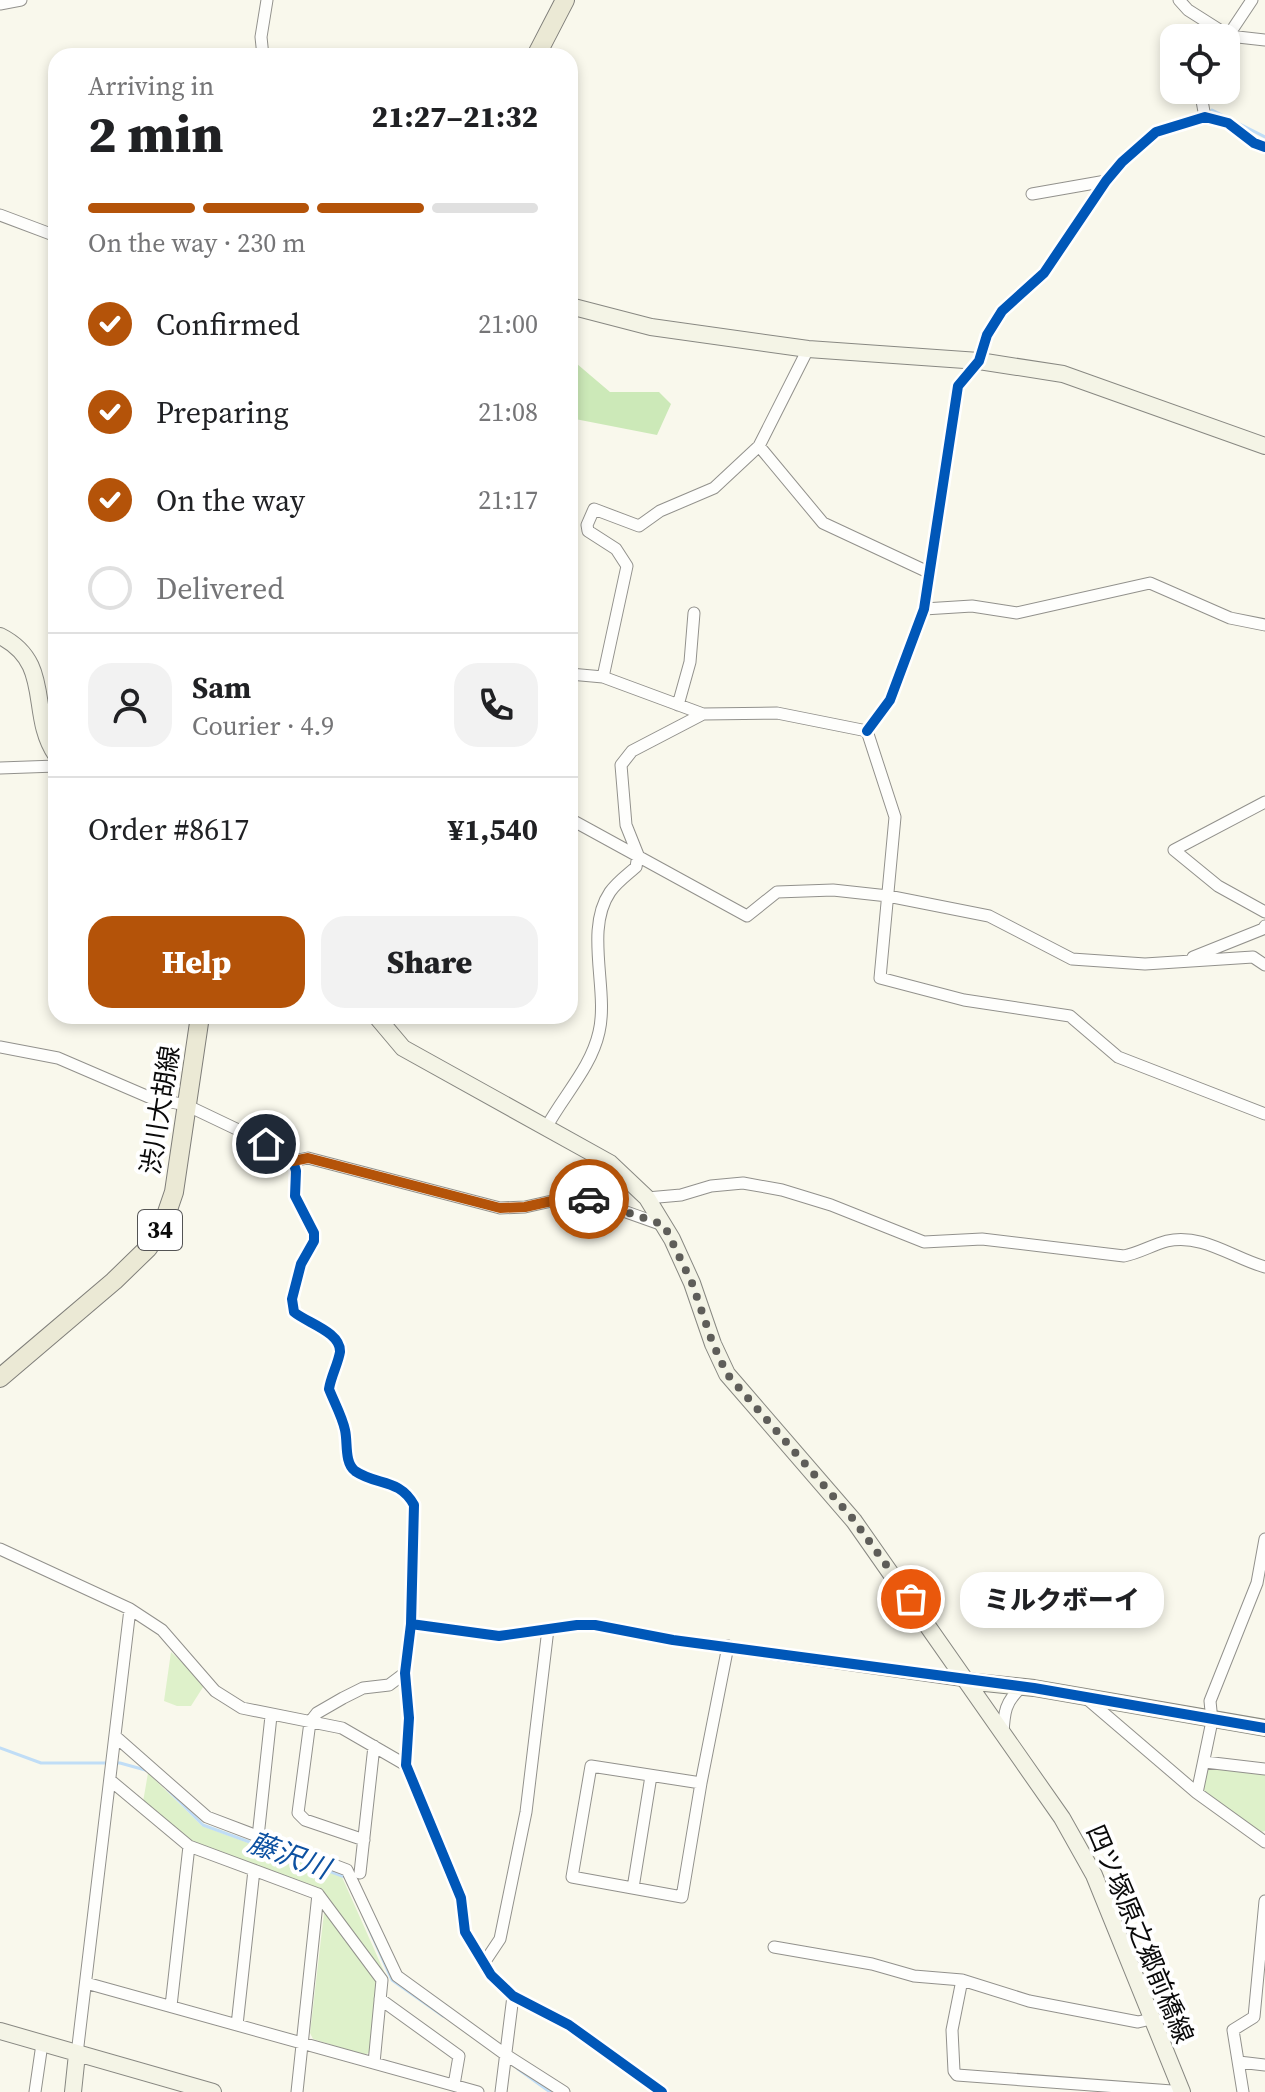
<!DOCTYPE html>
<html lang="en">
<head>
<meta charset="utf-8">
<style>
  body { margin:0; font-family:"Source Serif 4","Noto Sans JP",serif; background:#f2f2f2; color:#202124; height:100vh; display:flex; flex-direction:column; font-size:30px; white-space:nowrap }
  * { box-sizing:border-box; margin:0 }
  p { font-size:26px; color:#757577 }
  .icon { flex:none; width:44px; height:44px; fill:none; stroke:currentColor; stroke-width:2; stroke-linecap:round; stroke-linejoin:round }
  .map { position:relative; flex:1; overflow:hidden }
  .details { position:absolute; left:48px; top:48px; width:530px; height:976px; display:flex; flex-direction:column; background:#fff; border-radius:24px; box-shadow:0 4px 12px #0003 }
  .details>* { flex:none }
  .tools { position:absolute; left:1160px; top:24px; display:grid; gap:16px }
  .tools a { display:grid; place-items:center; width:80px; height:80px; border-radius:16px; background:#fff; box-shadow:0 4px 12px #0003; font-size:40px }
  .pin { position:absolute; display:grid; place-items:center; width:68px; height:68px; color:#fff; margin:-34px; border:4px solid #fff; border-radius:50%; box-shadow:0 2px 8px #0007 }
  .courier { position:absolute; display:grid; place-items:center; width:80px; height:80px; margin:-40px; border:6px solid #b45309; border-radius:50%; background:#fff; color:#222; box-shadow:0 2px 10px #0007 }
  .bubble { position:absolute; height:56px; border-radius:24px; background:#fff; box-shadow:0 4px 12px #0003; font-size:26px; font-weight:800; line-height:56px; text-align:center }
  .overview em { font-style:normal; font-weight:800 }
  .overview div { display:flex; flex-direction:column-reverse }
  .overview { display:flex; align-items:center; justify-content:space-between; height:136px; padding:0 40px }
  h1 { font-size:52px; font-weight:800; line-height:60px }
  .bar { display:grid; grid-template-columns:repeat(4,1fr); gap:12px 8px; align-content:center; height:96px; padding:0 40px }
  .bar i { height:10px; border-radius:6px; background:#e0e0e0 }
  .bar .active { background:#b45309 }
  .bar p { grid-column:span 4 }
  .line { display:flex; align-items:center; gap:20px; padding:0 40px; border-top:2px solid #e0e0e0 }
  .line div { flex:1 }
  .round { display:grid; place-items:center; flex:none; width:84px; height:84px; border-radius:24px; background:#f2f2f2 }
  ol { padding:0 40px; list-style:none }
  li { display:flex; align-items:center; gap:24px; height:88px }
  li p { margin-inline-start:auto }
  li .icon { padding:8px; border-radius:50%; background:#b45309; color:#fff; stroke-width:4 }
  li:last-child { color:#757577 }
  li i { width:44px; height:44px; border:4px solid #e0e0e0; border-radius:50% }
  .action { display:flex; gap:16px; margin-top:auto; padding:16px 40px }
  .action a { flex:1; height:92px; border-radius:24px; background:#b45309; color:#fff; font-size:32px; font-weight:800; line-height:92px; text-align:center }
  .action a+a { background:#f2f2f2; color:#202124 }
  .map>svg:first-child { display:block }
  .green { fill:#def1ca }
  .forest { fill:#cce9b8 }
  .lines { fill:none; stroke-linecap:round; stroke-linejoin:round }
  .stream { stroke:#c0ddf6; stroke-width:3 }
  .street-casing { stroke:#92918c; stroke-width:13 }
  .secondary-casing { stroke:#888882; stroke-width:18 }
  .primary-casing { stroke:#7f7e79; stroke-width:20 }
  .street { stroke:#fefefc; stroke-width:11 }
  .secondary { stroke:#f4f4e6; stroke-width:16 }
  .primary { stroke:#ebe9d5; stroke-width:18 }
  .cycleway-casing { stroke:#fff; stroke-width:15 }
  .cycleway { stroke:#0057b8; stroke-width:10 }
  .done { stroke:#5e5d59; stroke-width:8; stroke-dasharray:0 14.4 }
  .route { stroke:#b45309; stroke-width:10 }
  .labels { text-anchor:middle; stroke-width:8; stroke-linejoin:round; paint-order:stroke }
  .shield { fill:#fff; stroke:#545454; stroke-width:2 }
  .shield-label { font-size:24px; font-weight:bold; fill:#0a0a0a }
  .street-label { font-size:26px; fill:#0a0a0a; stroke:#fff }
  .water-label { font-size:28px; font-style:italic; fill:#0d51a1; stroke:#fff }
</style>
</head>
<body>
<div class="map">
<svg width="1265" height="2092" viewBox="0 0 1265 2092">
  <rect width="100%" height="100%" fill="#f9f8ec"/>
  <path class="green" d="M171,1652l34,32 -14,22h-14l-13,-5z
    M1209,1767l56,6v58l-4,1 -58,-40 -1,-3z
    M148,1773l54,53 140,51 44,99 -1,2 -64,-88 -129,-48 -49,-40z
    M324,1913l4,1 51,67 -9,71 -5,3 -52,-16 -3,-6z"/>
  <path class="forest" d="M570,358l40,34h49l12,12 -14,31 -87,-17z"/>
  <g class="lines">
    <path class="stream" d="M1212,110l53,27
      M0,1748l41,15h79l29,8
      M168,1790l35,35 142,52
      M365,1920l27,60 51,36
      M518,2069l32,23"/>
    <g class="street-casing">
      <path id="street" d="M1179,0l9,10 41,26 36,4
        M0,4l21,-4
        M1226,39l26,-39
        M263,56l-2,-19 6,-37
        M1200,90l5,27
        M1032,194l74,-13
        M0,215l56,21
        M759,446l64,77 105,49
        M924,609l48,-3 45,7 133,-30 80,35 35,7
        M570,674l33,3 100,37 74,-1 90,18
        M603,677l24,-111 -11,-17 -28,-18 -1,-6 7,-16 45,17 21,-15 54,-23 45,-42 49,-97
        M678,705l12,-43 4,-49
        M867,731l23,-31 34,-91 34,-223 21,-25 8,-26 15,-24 42,-38 62,-92 16,-19 34,-30 49,-15 23,6 26,20 11,4
        M867,731l28,86 -15,161 84,22 106,16 48,41 147,57
        M0,768l56,-2
        M1265,802l-91,48 44,36 47,26
        M570,819l177,97 30,-24 56,-2 55,6 101,20 83,43 73,5 108,-7 12,8
        M1193,957l70,-28 2,-3
        M0,1047l58,11 93,40 35,7 65,31 42,25 15,-3 192,50 25,-1 49,-11 13,2 76,27
        M546,1128c17,-32 45,-60 53,-96 10,-42 -15,-102 11,-140 7,-10 17,-17 26,-25l2,-12 -12,-30 -5,-60 11,-14 71,-37
        M293,1161l3,10 -1,25 19,37v8l-13,23 -9,35 2,13c13,11 47,20 46,40 -2,12 -9,24 -11,37 5,13 13,27 16,41 3,13 -1,32 10,41 22,15 44,7 59,34l-3,119 -6,49 4,45 -3,47 55,133 4,34 26,43 22,21 56,29 93,67
        M647,1198l34,-3 30,-9 32,-3 39,7 49,15 93,37 58,-3 142,17c15,-3 28,-11 43,-15 35,-8 66,17 98,26
        M1265,1539l-8,44 -47,118 2,20 -15,72 68,49
        M0,1549l130,60 32,21 53,61 27,17 100,20 64,37
        M411,1624l88,12 78,-11h18l78,15 293,41
        M1086,1698l111,95
        M1003,1734c1,-21 2,-33 19,-47
        M116,1737l91,80 140,53 50,106 109,79 58,37
        M1205,1762l60,7
        M591,1766l110,17 -19,114 -110,-20z
        M110,1780l79,66 129,48 -21,198
        M701,1783l27,-137
        M258,1837l13,-121
        M364,1840l-59,-20 -7,-7 12,-91 7,-9 26,-15 20,-10 26,-3 16,-12
        M360,1873l14,-127
        M633,1888l18,-112
        M318,1894l64,86 -8,83
        M774,1947l98,17 42,12 48,4 67,21 109,21 13,-3
        M484,1963l16,-24 26,-127 22,-183
        M962,1980l-10,50 2,41 3,4 215,16 8,-2
        M86,1983l392,109
        M380,1999l79,57 -5,29
        M171,2006l18,-160
        M237,2025l17,-155
        M77,2054l53,-445
        M1239,2062l26,3
        M35,2092l7,-48
        M501,2092l12,-96
        M1243,2092l-10,-62 21,-13 11,-116"/>
    </g>
    <g class="secondary-casing">
      <path id="secondary" d="M570,306l81,21 157,22 171,12 84,13 202,72
        M0,636c54,27 28,78 56,119
        M376,1016l27,32 207,115 37,35 25,41 20,44 21,61 14,30 127,147 208,297 32,57 88,217
        M966,1681l68,7 231,40
        M0,2031l213,61
        M73,2092l4,-38"/>
    </g>
    <g class="primary-casing">
      <path id="primary" d="M536,56l29,-56
        M0,1378l114,-97 34,-33 14,-21 12,-35 26,-176"/>
    </g>
    <use href="#street" class="street"/>
    <use href="#secondary" class="secondary"/>
    <use href="#primary" class="primary"/>
    <g class="cycleway-casing">
      <path id="cycleway" d="M867,731l23,-31 34,-91 34,-223 21,-25 8,-26 15,-24 42,-38 62,-92 16,-19 34,-30 49,-15 23,6 26,20 11,4
        M293,1161l3,10 -1,25 19,37v8l-13,23 -9,35 2,13c13,11 47,20 46,40 -2,12 -9,24 -11,37 5,13 13,27 16,41 3,13 -1,32 10,41 22,15 44,7 59,34l-3,119 -6,49 4,45 -3,47 55,133 4,34 26,43 22,21 56,29 93,67
        M411,1624l88,12 78,-11h18l78,15 361,48 231,40"/>
    </g>
    <use href="#cycleway" class="cycleway"/>
  </g>
  <g class="lines">
    <path class="done" d="M589,1199l75,26 28,58 21,61 14,30 126,145 58,80"/>
    <path class="route" d="M266,1144l27,17 15,-3 192,50 25,-1 49,-11 15,3"/>
  </g>
  <g class="labels">
    <rect class="shield" x="138" y="1210" width="44" height="40" rx="6"/>
    <g class="shield-label">
      <text x="160" y="1238">34</text>
    </g>
    <g class="street-label">
      <text transform="translate(160 1110) rotate(-81)" y="9">渋川大胡線</text>
      <text transform="translate(1140 1934) rotate(67)" y="9">四ツ塚原之郷前橋線</text>
    </g>
    <g class="water-label">
      <text transform="translate(289 1855) rotate(20)" y="10">藤沢川</text>
    </g>
  </g>
</svg>
<div class="tools">
<a><svg class="icon" aria-label="locate" viewBox="0 0 24 24"><circle cx="12" cy="12" r="6"/><path d="M12 2v4M12 18v4M2 12h4M18 12h4"/></svg></a>
</div>
<div class="pin" style="left:911px;top:1599px;background:#ea580c"><svg class="icon" aria-label="bag" viewBox="0 0 24 24"><path d="M5 8h14l-1 12H6zM9 8a3 3 0 0 1 6 0"/></svg></div>
<div class="pin" style="left:266px;top:1144px;background:#1f2937"><svg class="icon" aria-label="home" viewBox="0 0 24 24"><path d="M3 11l9-7 9 7M6 9v11h12V9"/></svg></div>
<div class="courier" style="left:589px;top:1199px"><svg class="icon" aria-label="car" viewBox="0 0 24 24"><path d="M5 17H2v-5l4-1 3-4h7l3 4 3 1v5h-3M9 17h6M6 11h13"/><circle cx="7" cy="17" r="2"/><circle cx="17" cy="17" r="2"/></svg></div>
<div class="bubble" style="left:960px;top:1572px;width:204px">ミルクボーイ</div>
<section class="details">
<div class="overview"><div><h1>2 min</h1><p>Arriving in</p></div><em>21:27–21:32</em></div>
<div class="bar"><i class="active"></i><i class="active"></i><i class="active"></i><i></i><p>On the way · 230 m</p></div>
<ol>
<li><svg class="icon" aria-label="check" viewBox="0 0 24 24"><path d="M5 12l5 5 9-10"/></svg>Confirmed<p>21:00</p></li>
<li><svg class="icon" aria-label="check" viewBox="0 0 24 24"><path d="M5 12l5 5 9-10"/></svg>Preparing<p>21:08</p></li>
<li><svg class="icon" aria-label="check" viewBox="0 0 24 24"><path d="M5 12l5 5 9-10"/></svg>On the way<p>21:17</p></li>
<li><i></i>Delivered</li>
</ol>
<div class="line" style="height:144px"><a class="round"><svg class="icon" aria-label="person" viewBox="0 0 24 24"><circle cx="12" cy="8" r="4"/><path d="M4 21q1-7 8-7t8 7"/></svg></a><div><b>Sam</b><p>Courier · 4.9</p></div><a class="round"><svg class="icon" aria-label="phone" viewBox="0 0 24 24"><path d="M5 4h4l2 5-3 2q2 4 5 5l2-3 5 2v4C11 20 4 13 5 4z"/></svg></a></div>
<div class="line" style="height:104px"><div>Order #8617</div><b>¥1,540</b></div>
<div class="action"><a>Help</a><a>Share</a></div>
</section>
</div>
</body>
</html>
